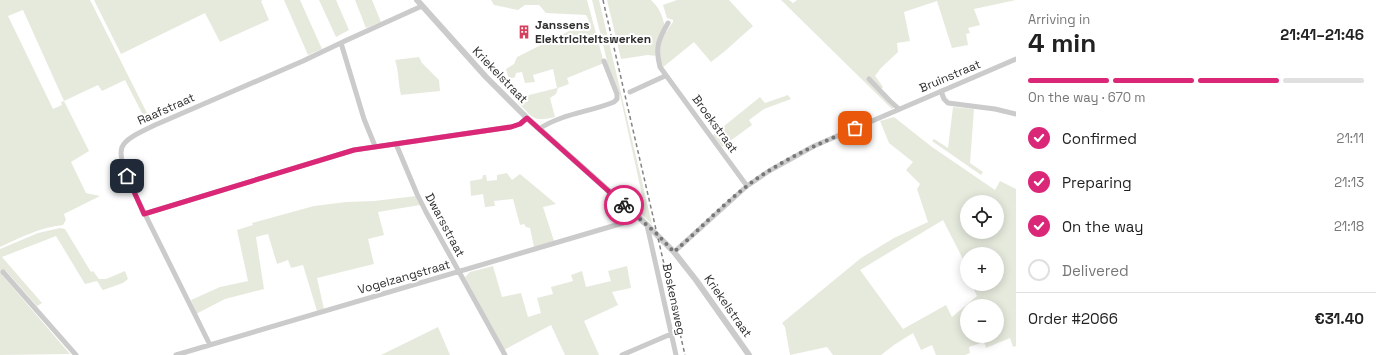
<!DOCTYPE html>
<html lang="en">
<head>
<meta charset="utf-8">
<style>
  body { margin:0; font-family:"Space Grotesk",sans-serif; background:#f6f6f6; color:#222; height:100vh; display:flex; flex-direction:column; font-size:15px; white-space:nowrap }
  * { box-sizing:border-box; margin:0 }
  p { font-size:13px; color:#767676 }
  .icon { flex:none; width:22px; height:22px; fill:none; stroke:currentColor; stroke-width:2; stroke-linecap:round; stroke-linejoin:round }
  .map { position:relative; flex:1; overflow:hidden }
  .panel { display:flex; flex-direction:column; background:#fff; width:360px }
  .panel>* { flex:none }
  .controls { position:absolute; left:960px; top:195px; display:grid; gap:8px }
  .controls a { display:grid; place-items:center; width:44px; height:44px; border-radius:50%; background:#fff; box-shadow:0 2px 10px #0003; font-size:20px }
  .pin { position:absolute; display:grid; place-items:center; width:34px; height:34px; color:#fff; margin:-17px; border-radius:8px; box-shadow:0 2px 6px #0006 }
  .courier { position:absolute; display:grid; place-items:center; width:40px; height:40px; margin:-20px; border:3px solid #db2777; border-radius:50%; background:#fff; color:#222; box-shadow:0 1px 5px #0007 }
  .headline em { font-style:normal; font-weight:800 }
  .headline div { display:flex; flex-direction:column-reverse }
  .headline { display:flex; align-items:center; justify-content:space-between; height:68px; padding:0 12px }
  h1 { font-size:26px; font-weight:800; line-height:30px }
  .bar { display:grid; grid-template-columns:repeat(4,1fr); gap:6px 4px; align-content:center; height:48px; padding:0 12px }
  .bar i { height:5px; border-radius:3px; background:#e0e0e0 }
  .bar .current { background:#db2777 }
  .bar p { grid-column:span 4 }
  .line { display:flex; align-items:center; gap:10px; padding:0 12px; border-top:1px solid #e0e0e0 }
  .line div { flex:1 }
  ol { padding:0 12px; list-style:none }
  li { display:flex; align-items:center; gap:12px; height:44px }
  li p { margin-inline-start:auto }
  li .icon { padding:4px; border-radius:50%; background:#db2777; color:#fff; stroke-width:4 }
  li:last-child { color:#767676 }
  li i { width:22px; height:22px; border:2px solid #e0e0e0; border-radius:50% }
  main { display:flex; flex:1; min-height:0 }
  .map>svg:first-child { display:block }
  .green { fill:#e6eadd; fill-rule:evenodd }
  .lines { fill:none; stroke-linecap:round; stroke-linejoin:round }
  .minor { stroke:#cbcbcb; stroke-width:5 }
  .tertiary { stroke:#cbcbcb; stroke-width:6 }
  .rail { stroke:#838383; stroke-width:1.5; stroke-dasharray:4 3; stroke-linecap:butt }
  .done { stroke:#777; stroke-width:4; stroke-dasharray:0 7.2 }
  .route { stroke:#db2777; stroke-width:5 }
  .labels { text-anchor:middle; stroke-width:4; stroke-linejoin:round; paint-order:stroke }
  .poi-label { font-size:12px; font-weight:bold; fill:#2e2e2e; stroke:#fff; text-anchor:start }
  .street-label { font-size:12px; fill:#2e2e2e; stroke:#fff }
</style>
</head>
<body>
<main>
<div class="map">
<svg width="1016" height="355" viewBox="0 0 1016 355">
  <rect width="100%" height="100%" fill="#fff"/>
  <path class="green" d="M0,0h90l60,119 -7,-4 -18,-35 -23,11 -4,-6 -34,16 25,50 -18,11 15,31 14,3 -36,18 2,6 -3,5c-23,2 -43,13 -63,22zM23,10l41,91 -3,1 1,3 -9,4 -45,-93z
    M94,0h169l-2,1 8,19 -49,22 -15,-29 -84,41z
    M284,0h16l22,49 -14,6z
    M319,0h17l13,30 -13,7z
    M355,0h17l9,22 -15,6z
    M491,0h96l17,63 -37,15 2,6 -11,4 -2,6 -6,4 5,19c-23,5 -20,2 -37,-14l11,-8 28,-7 -4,-19 -20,6 2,7 -10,1 -3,-11 -6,1 -1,4 -5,2 -2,-3 -2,-7 8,-5 3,-7 72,-36 -3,-6 -40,-2 -7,-8h-14l-7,5 -24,-5z
    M592,0h7l53,224 -19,-17 9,-12 -22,-100 -12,-30z
    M607,0h44c10,9 12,18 15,32l7,-10v-2l-6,-2 -4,-13 14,-5h52l24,26 -28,25 -14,11 -17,-20 -32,26 -6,-12 -8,-1 -27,4z
    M781,0h8l4,3 4,-3h219l-42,9 6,16 -12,3 2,5 -4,1 2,11 -16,3 -15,-47 -33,11 6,29 -13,2 1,9 -17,16 -6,8 8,11 -4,4 15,16 -2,2z
    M419,57l3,6 17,17 1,11 -39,4c-3,-12 -2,-24 -6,-35z
    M788,95l3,4 -27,10 -15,11 3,5 -30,22 -9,-12 47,-38 5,6z
    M953,107l21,2 -4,54 13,9 -2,3 -49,-34 2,-2 14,9z
    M894,117l38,30 63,43 5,-9 16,8v157l-3,1 -3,-9 -24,10 -2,-6 -15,5 1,6 -5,2h-29l-4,-10 -11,5 -8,-17 -19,12 -13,10h-48l-6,-8 -37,8 -5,-28 -3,-4 79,-65 33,-20 34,-16 -11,-33 3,-5 -14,-14 7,-8 -24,-19 -9,-22zM967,202h30v30h-30zM943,220l24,47v-13h30v30h-26l6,12 -25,21 -6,-12 -43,24 -43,-59zM967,306h30v30h-30z
    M507,173l5,7 8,-6 36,30 -13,3 11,34 -20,6 -4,-19 -4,-1 -2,-3 -4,1 -7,-26 -19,2 1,5 -10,1 -2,-13 -12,2 -1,-15 12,-2 1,-4h3l1,6 10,-1v-5z
    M416,196l4,9 -42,7 6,23 -16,4 6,25 -57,14 7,31 -7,2 -14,-46 -12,3 -3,-8 -11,4 -9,-30 -12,3 8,52 -39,10 -29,15 -5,-14 29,-13 28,-6 -11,-51 16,-5 -1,-2 62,-17 32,-4 28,-1z
    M60,228l5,1 26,43 2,-1 6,8h7l19,-8 3,8 -5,4 -20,7 -1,-1 -5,-8 -12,3 -29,-48 -54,21 40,46 -5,3 -31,-35 -4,4 68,79 -70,1v-106l38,-16z
    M493,266l9,31 19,-4 7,24 13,-4 -4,-15 16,-4 -2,-7 22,-6 -2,-6 11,-4 4,16 25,-6 -3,-10 19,-5 4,22 -19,4 6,13 -34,16 15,34h-34l-14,-30 -47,25 -39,-73 5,-5z
    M438,327l12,28h-69z"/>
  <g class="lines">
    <path class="minor" d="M668,23c-10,17 -13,25 -8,44l87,119
      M341,43l23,76 11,27
      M869,79l21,22 9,8
      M941,91l3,8 4,4 47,6 21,5
      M630,92l35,-16
      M539,129c22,-15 51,-17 75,-27l3,-3v-5l-13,-33
      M396,144l21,50 9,18 79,143
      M144,214l210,-64 157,-23 9,-3 7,-6
      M647,225l29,130
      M674,252l73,-66 22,-15 45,-25 202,-87
      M3,272l73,83
      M210,345l-79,-159c-16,-41 -16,-42 24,-61l148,-64 44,-21 75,-34
      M176,355l447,-132 13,-8
      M622,355l49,-21"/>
    <path class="tertiary" d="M417,0l69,77 41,41 120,107 27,27 22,28 53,75"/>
    <path class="rail" d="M603,0l82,355"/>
  </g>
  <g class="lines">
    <path class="done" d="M624,205l33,29 17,18c24,-21 47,-46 73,-66 32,-25 71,-42 108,-58"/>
    <path class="route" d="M127,176l17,38 210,-64 157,-23 9,-3 7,-6 97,87"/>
  </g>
  <defs>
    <g id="building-bare" transform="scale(1.08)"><path d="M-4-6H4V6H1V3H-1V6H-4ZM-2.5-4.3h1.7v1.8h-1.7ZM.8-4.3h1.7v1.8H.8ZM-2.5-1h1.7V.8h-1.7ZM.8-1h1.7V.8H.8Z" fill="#d73f5e" stroke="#fff" stroke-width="2.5" paint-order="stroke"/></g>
  </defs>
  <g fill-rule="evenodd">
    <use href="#building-bare" x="524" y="32"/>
  </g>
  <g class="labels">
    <g class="poi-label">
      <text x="535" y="29">Janssens<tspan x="535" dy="14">Elektriciteitswerken</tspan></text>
    </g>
    <g class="street-label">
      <text transform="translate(500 75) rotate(46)" y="4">Kriekelstraat</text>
      <text transform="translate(950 76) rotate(-23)" y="4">Bruinstraat</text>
      <text transform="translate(166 109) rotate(-24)" y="4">Raafstraat</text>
      <text transform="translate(715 124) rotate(54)" y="4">Broekstraat</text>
      <text transform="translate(445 225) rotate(62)" y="4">Dwarsstraat</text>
      <text transform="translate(404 277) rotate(-16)" y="4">Vogelzangstraat</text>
      <text transform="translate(674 299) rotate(78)" y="4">Boskensweg</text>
      <text transform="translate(728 306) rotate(55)" y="4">Kriekelstraat</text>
    </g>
  </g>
</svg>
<div class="controls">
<a><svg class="icon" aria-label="locate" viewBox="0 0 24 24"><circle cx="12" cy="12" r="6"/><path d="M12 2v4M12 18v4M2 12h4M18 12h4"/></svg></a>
<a>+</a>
<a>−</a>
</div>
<div class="pin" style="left:855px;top:128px;background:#ea580c"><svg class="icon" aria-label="bag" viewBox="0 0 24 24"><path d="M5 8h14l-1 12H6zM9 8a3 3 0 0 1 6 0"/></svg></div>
<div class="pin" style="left:127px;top:176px;background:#1f2937"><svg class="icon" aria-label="home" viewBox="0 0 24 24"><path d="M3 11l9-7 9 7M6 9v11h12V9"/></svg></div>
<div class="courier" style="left:624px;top:205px"><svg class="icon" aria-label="bike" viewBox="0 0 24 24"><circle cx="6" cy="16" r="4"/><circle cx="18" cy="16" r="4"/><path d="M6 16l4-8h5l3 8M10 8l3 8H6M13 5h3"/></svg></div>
</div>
<section class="panel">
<div class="headline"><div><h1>4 min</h1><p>Arriving in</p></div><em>21:41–21:46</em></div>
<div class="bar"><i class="current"></i><i class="current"></i><i class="current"></i><i></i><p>On the way · 670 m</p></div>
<ol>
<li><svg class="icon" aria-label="check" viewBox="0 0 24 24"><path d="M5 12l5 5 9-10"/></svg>Confirmed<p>21:11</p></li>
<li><svg class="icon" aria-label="check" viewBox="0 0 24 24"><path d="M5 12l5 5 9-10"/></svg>Preparing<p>21:13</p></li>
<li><svg class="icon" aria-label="check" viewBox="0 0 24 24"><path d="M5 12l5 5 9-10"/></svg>On the way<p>21:18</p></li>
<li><i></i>Delivered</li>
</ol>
<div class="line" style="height:52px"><div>Order #2066</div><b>€31.40</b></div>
</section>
</main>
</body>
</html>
